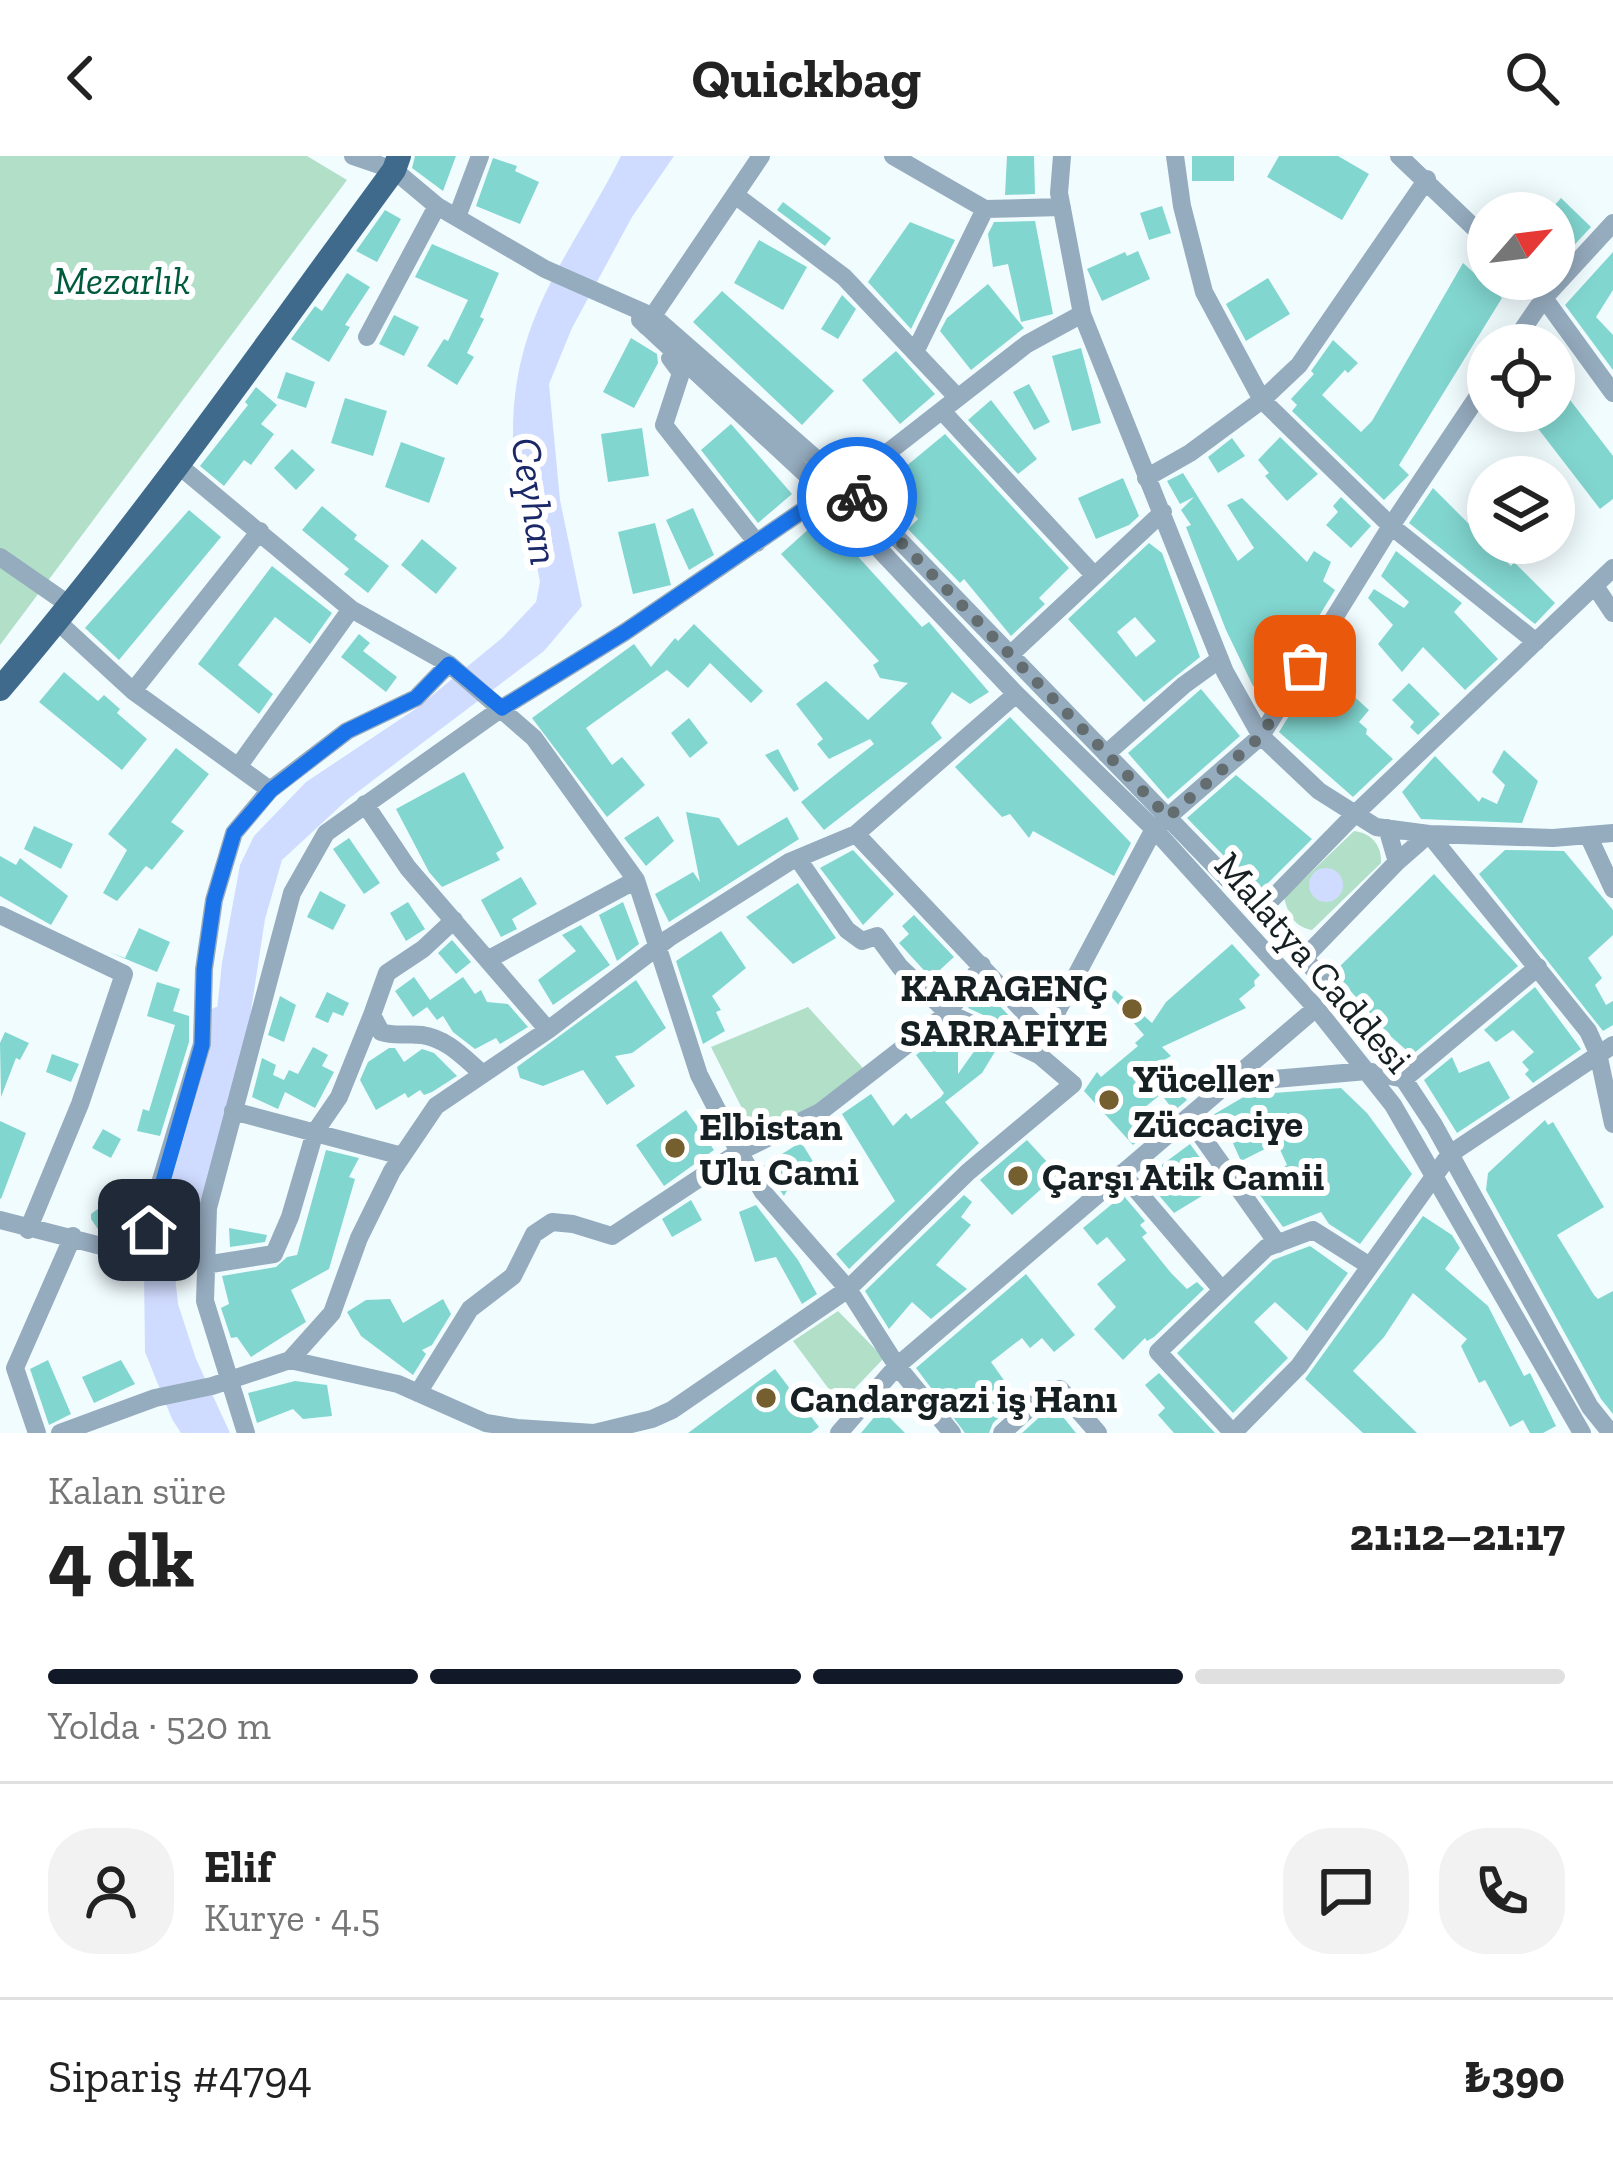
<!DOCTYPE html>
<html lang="tr">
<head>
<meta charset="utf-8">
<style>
  body { margin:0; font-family:"Zilla Slab",serif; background:#f2f2f2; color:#222; height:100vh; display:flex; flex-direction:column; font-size:45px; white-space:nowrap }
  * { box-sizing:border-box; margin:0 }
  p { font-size:39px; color:#767676 }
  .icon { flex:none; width:66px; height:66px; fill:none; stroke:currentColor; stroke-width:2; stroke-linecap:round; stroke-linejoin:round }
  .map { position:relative; height:1277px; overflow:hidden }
  .panel { display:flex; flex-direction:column; background:#fff; flex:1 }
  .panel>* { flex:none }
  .needle { width:78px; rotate:62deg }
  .tools { position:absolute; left:1467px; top:36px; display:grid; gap:24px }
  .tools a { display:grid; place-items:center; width:108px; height:108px; border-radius:50%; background:#fff; box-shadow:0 6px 30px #0003; font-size:60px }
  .pin { position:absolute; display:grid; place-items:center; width:102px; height:102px; color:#fff; margin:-51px; border-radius:24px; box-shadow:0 6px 18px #0006 }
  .courier { position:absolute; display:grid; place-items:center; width:120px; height:120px; margin:-60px; border:9px solid #1a73e8; border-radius:50%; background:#fff; color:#222; box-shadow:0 3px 15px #0007 }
  .headline em { font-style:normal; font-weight:700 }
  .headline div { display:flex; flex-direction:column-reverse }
  .headline { display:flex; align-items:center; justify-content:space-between; height:204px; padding:0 48px }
  h1 { font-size:78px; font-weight:700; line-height:90px }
  .bar { display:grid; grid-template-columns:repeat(4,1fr); gap:18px 12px; align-content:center; height:144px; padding:0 48px }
  .bar i { height:15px; border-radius:9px; background:#e0e0e0 }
  .bar .current { background:#111827 }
  .bar p { grid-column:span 4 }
  .line { display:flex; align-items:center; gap:30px; padding:0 48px; border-top:3px solid #e0e0e0 }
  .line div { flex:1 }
  .round { display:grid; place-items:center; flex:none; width:126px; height:126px; border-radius:48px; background:#f2f2f2 }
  header { display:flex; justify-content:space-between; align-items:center; height:156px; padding:0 48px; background:#fff; font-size:54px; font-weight:700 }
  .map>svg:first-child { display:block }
  .green { fill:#b2dfc8 }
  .water { fill:#d0dcff }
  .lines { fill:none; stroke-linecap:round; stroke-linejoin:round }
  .river { stroke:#d0dcff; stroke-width:27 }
  .building { fill:#82d6d0; fill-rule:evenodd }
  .minor { stroke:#95abbe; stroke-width:18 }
  .major { stroke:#406a8b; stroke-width:24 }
  .done { stroke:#636d70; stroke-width:12; stroke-dasharray:0 21.6 }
  .route { stroke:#1a73e8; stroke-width:15 }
  .poi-dot { fill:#765f2f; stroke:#fff; stroke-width:4.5 }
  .labels { text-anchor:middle; stroke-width:12; stroke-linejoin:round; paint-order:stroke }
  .park-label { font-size:39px; font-style:italic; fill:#005a3d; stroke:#fff }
  .street-label { font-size:39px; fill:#162023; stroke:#fff }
  .poi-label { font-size:39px; font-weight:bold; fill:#162023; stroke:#fff; text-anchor:start }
  .water-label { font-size:42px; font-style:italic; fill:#1b2868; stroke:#fff }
</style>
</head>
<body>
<header><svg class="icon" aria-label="back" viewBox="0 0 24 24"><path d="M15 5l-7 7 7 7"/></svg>Quickbag<svg class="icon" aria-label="search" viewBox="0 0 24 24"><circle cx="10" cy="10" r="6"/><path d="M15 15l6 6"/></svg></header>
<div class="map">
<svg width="1613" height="1277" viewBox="0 0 1613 1277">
  <rect width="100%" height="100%" fill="#f1fcff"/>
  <path class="green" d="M0,0h307l40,24 -347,465z
    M1354,675c18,2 28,15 27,32l-69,67c-19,-4 -23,-15 -28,-32z
    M808,851l55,61 -50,41 -58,25 -44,-87z
    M838,1155l46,47 -44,46 -47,-63z"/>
  <path class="water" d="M621,0h53l-42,61 -60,111 -23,56 11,116 22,106 -38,45 -197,149 -65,60 -17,59 -18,118 -37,137 -35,102 3,28 18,55 34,74h-49l-9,-14 -27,-67 -1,-78 53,-159 17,-77 8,-75 18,-98 14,-29 52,-54 111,-74 85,-70 34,-36 4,-20c-8,-44 -26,-104 -27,-146 -1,-121 58,-180 108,-280z
    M1309 729a17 17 0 1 1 34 0a17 17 0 1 1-34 0Z"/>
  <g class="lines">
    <path class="river" d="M170,1053l50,-189"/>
  </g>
  <path class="building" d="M415,0h41l-13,35 -31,-23z
    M1007,0h27l1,38 -30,1z
    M1192,0h42v25h-42z
    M1279,0h59l31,18 -27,46 -75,-43z
    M493,2l24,8 -2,5 24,11 -19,42 -44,-18z
    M1561,42l30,29 -37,40v-61z
    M783,46l48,36 -6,8 -48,-36z
    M1162,50l9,27 -22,7 -9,-27z
    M385,54l16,9 -24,43 -21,-11z
    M1035,65l18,93 -32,8 -13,-58 -15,3 -5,-33 6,-12z
    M910,66l45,18 -44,89 -43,-47z
    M759,84l48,27 -24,43 -49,-27z
    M432,88l67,29 -19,44 4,2 -17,34 7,4 -17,28 -30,-19 17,-27 4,2 20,-41 -53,-23z
    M1138,95l12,28 -48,22 -15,-32 38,-17 2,4z
    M1613,96v38l-17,27 17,18v35l-48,-65z
    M1463,107l39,35 -103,167 10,10 -25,25 -92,-89 5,-6 -6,-6 23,-25 -3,-3 22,-31 25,23 -10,10 -3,-3 -23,25 39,37 11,-11z
    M347,117l23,14 -25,38 5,2 -21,35 -38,-23 24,-33 7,5z
    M1268,122l22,36 -44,27 -20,-37z
    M988,128l36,44 -53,42 -31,-39 7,-13z
    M722,135l112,100 -32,34 -109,-103z
    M842,139l14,14 -18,30 -17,-10z
    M394,159l25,12 -15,29 -25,-12z
    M631,182l26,16 1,9 -24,45 -31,-16z
    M1081,192l20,75 -29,8 -20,-75z
    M896,195l39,43 -35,30 -38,-44z
    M286,216l29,10 -9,26 -29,-10z
    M1029,228l21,38 -16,8 -21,-38z
    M256,231l21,18 -16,19 13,10 -23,31 -7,-5 -20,26 -24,-20 48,-61 -3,-3z
    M1567,240l46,60v43l-13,10 -67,-87 21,-11v-5z
    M345,242l42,13 -14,45 -42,-13z
    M991,244l46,59 -19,15 -50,-54z
    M731,268l61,70 -34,29 -57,-73z
    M642,272l7,48 -41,6 -7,-48z
    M945,278l124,134 -30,30 6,6 -34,32 -47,-57 -4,4 -52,-54 10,-10 -31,-37z
    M1280,281l38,37 -31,27 -22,-25 4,-3 -11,-13z
    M1232,282l13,18 -27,17 -10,-16z
    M401,286l44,16 -16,45 -44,-16z
    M292,293l23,21 -19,20 -22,-22z
    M1183,317l55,88 16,-13 -27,-43 15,-7 65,64 7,-11 17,11 -8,19 12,9 -62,101 -20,-5 -27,-56 -40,-103 5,-2 -10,-15 13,-13 -14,7 -13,-23z
    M1123,322l16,38 -10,9 -33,14 -18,-41z
    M1433,332l78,78 3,-4 41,41 -20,21 -126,-101z
    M1341,341l30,29 -20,22 -25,-23 12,-13 -5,-6z
    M322,350l35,29 -3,4 35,27 -21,27 -24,-19 5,-5 -47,-39z
    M693,352l21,47 -25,15 -23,-50z
    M189,354l32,27 -102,123 -34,-32z
    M822,361l100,110 7,-5 60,70 -19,12 -18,-12 -21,31 11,15 -118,92 -23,-28 73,-58 -4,-5 -41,20 -12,-15 6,-5 -27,-35 30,-23 42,39 40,-37 -28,-5 -7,-13 6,-4 -98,-107z
    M655,367l16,62 -38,9 -15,-62z
    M422,383l35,29 -21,26 -35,-29z
    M1149,387l13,10 38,104 -56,45 -76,-83zM1135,461l21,24 -20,16 -19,-25z
    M1396,395l66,52 -8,9 44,47 -33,31 -42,-43 -21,25 -24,-28 15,-19 -25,-27 6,-9 30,19 5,-6 -28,-26z
    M272,410l60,47 -22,31 -35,-27 -37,48 35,29 -14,20 -61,-50z
    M694,468l69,67 -12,12 -41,-40 -22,25 -21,-18 -81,58 26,37 10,-8 23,28 -38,32 -75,-99 102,-74 17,23 24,-29 3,3z
    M359,478l11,9 -7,8 34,26 -11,15 -45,-35z
    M1320,510l49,44 -10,12 8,7 -1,5 27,25 -40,38 -74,-65z
    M64,516l34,29 6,-6 16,14 -3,4 30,26 -25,31 -83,-68z
    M1409,527l31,31 -22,21 -8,-8 4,-5 -22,-22z
    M1201,533l39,47 -72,63 -40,-46z
    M1010,561l121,126 -17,33 -81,-45 -4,7 -19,-24 -8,3 -47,-50z
    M689,562l19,25 -18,15 -19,-25z
    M176,592l33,26 -38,48 13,9 -32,39 -6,-4 -29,35 -14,-8 24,-43 -19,-16z
    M778,593l21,40 -5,3 -29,-37z
    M1504,594l34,31 -16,42 -101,-4 -19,-27 33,-36 44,46 3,-5 15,7 8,-19 -13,-13z
    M464,616l40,76 -8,5 4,7 -58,27 -13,-15 -33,-63z
    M1236,619l76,64 -53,53 -72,-74z
    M686,656l33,6 19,28 49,-29 12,22 -130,83 -14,-28 38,-22 7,10z
    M658,660l16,25 -28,25 -22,-28z
    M34,670l39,18 -12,25 -37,-20z
    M349,682l31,45 -16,11 -31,-45z
    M853,694l41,44 -31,31 -43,-57z
    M1505,694l59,1 49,59v25l-25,23 14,20 -7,7 11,20 7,-4v24l-10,6 -124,-157z
    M0,700l16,9 4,-7 48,38 -17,29 -51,-29z
    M1434,718l84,92 -106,89 -24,-21 -54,-62z
    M521,721l16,27 -25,15 5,10 -16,8 -20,-37z
    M798,727l38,55 -43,26 -47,-47z
    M320,735l26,14 -13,25 -26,-13z
    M408,746l17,27 -19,12 -16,-28z
    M623,746l16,42 -22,17 -18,-46z
    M914,759l40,42 -23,21 -32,-35 10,-9 -7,-8z
    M581,769l29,40 -57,40 -15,-25 38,-29 -14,-16z
    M139,772l31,14 -13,30 -48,-20 16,6z
    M721,775l25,37 -34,28 9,14 -5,2 9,19 -22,13 -27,-83z
    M452,784l19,22 -15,12 -18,-21z
    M1232,788l28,31 -6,6 1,5 -16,13 7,9 -84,39 9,9 -17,10 33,34 -13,11 -13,-17 -23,19 13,17 -18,15 -49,-54 13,-19 4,5 37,-31 -3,-3 9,-8 -34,-40 5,-5 37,33 14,-21z
    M414,821l16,23 33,-23 12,17 6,-4 6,12 21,2 20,23 -28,17 -4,-6 -21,11 -22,-17 -10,-16 -6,4 -10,-13 -14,10 -18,-26z
    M636,824l30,48 -34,25 -17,3 20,30 -28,19 -24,-35 -40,16 -23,-8 -3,-11z
    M157,826l23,7 -7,22 16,5v26l-29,94 -23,-5 6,-22 6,2 26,-86 -28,-9z
    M1535,831l46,62 -48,34 -8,-9 4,-4 -7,-8 12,-10 -21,-22 -17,12 -12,-12z
    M983,832l44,47 -59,-27z
    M327,836l22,11 -6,13 -10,-4 -5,11 -13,-6z
    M280,840l16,9 -12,37 -16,-7z
    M5,876l24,11 -9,17 -4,-2 -15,39 -1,-54z
    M945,877l13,5v36l22,-31 16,7 -14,23 -37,29 34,41 -130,126 -13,-15 59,-53 -53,-87 29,-20 22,32 13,-13 5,6 30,-22 3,-4 -28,-38z
    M313,891l15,8 -6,11 12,6 -19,36 -30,-16 -7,17 -26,-12 10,-39 14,7 -3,10 11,5 5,-10 9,4z
    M389,892h6l9,14 18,-13 12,4 23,23 -25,16 -8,3 -4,-5 -12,8 -3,-5 -29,17 -16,-30 8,-18z
    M52,898l27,10 -8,18 -25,-10z
    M1452,901l7,16 30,-12 21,37 -53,35 -33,-53z
    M1341,932l26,25 45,61 -52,70 -31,-20 -8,-12 -38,15 -31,-43 35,-19 -10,-22 -36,18 -10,-22 -8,4 -17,-24 41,-24z
    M686,954l28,40 -50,36 -28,-41z
    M1545,964l3,5 5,-3 51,85 -47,28 37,60 4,4 15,-8v123l-12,-15 -115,-209 2,-17z
    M0,965l26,12 -25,66 -1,-1z
    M103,973l18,10 -10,19 -19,-10z
    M1027,984l31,34 -46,41 -32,-35z
    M801,986l13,21 -18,11 -12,22 -21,-30z
    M1190,988l30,41 -46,28 -30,-35z
    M326,994l33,8 -10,19 6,2 -26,90 -38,21 15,32 -55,35 -14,-20 -6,1 -10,-30 8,-4 -7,-28 54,-9 11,-10 10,-2z
    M120,1037l18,24 -4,17 -6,5 -28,-7 -9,-13v-5z
    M964,1039l8,7 -11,15 10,8 -35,40 31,24 -36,30 -19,-17 -23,27 -24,-38z
    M1123,1039l22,26 -5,4 7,8 -5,4 29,36 16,16 10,-7 7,7 -50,48 -7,4 -2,-3 -22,22 -29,-31 22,-22 -19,-23 29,-24 -19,-23 -10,8 -14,-17z
    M691,1044l11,20 -30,17 -10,-18z
    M756,1049l42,55 19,34 -15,10 -26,-47 -21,5 -16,-50z
    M1423,1060l29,19 8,13 -15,21 43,37 36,70 6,-3 26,53 -13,7h-13l-7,-13 -13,7 -25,-47 -6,3 -18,-37 6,-7 -54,-46 -29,44 -31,34 64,62h-54l-58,-54z
    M229,1072l38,7 -2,7 -35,5z
    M1310,1090l38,27 -41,58 -32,-29 -21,20 34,36 -55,55 -56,-60 96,-93z
    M1026,1118l49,61 -21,17 -12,-14 -12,10 -8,-10 -31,24 27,38 -25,23 -4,10h-24l-49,-65z
    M390,1143l13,24 40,-24 8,15 -19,31 -10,5 4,4 -13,21 -52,-39 -14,-24 19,-12z
    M48,1204l23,54 -22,11 -19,-56z
    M121,1204l14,24 -41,19 -12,-26z
    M775,1213l44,58 -8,6h-123z
    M1159,1217l56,60h-41l-16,-18 7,-7 -20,-23z
    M295,1225l32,4 5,31 -29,3 -10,-10 -36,14 -9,-30z
    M1055,1251l21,26h-54l23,-21z
    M881,1253l24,24h-44z"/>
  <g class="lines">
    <path class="minor" d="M353,0l41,14 43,36 108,63 109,48 192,168 458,473 83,96 47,71 156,282 21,26
      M893,0l92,53 77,-2
      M1062,0l-3,37 23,121 143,358 36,64 58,55 57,36 53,7 124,4 60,-5
      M1175,0l7,50 22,86 58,108 129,126 145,116
      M1399,0l89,85
      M735,39l109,82 114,121
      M457,61l23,-61
      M1525,123l19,19 69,95
      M640,164l187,174 189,200 138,135 162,179 77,97 189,328
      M646,170l115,-170
      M367,181l70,-131
      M1512,189l32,-47 69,-75
      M916,194l69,-141
      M670,202l11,15 -17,52 93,118
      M942,255l151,163
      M177,308l174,145 98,55 85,74 102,142 63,195 40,77 24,40 85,97 49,77 55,67
      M1146,322l44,-25 72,-53 37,-35 128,-186
      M0,401l68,47
      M1595,430l18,27
      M58,466l75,69 137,99
      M1011,498l152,-142
      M133,535l127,-160
      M1106,598l78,-69 36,-26
      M238,611l113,-158
      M365,648l43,64 140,162
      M856,678l189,200
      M1588,679l25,54
      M1397,706l32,-28 159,197 10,22 15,71
      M1259,756l96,-98 258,-246
      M0,759l124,59 -44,130 -52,126
      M454,764l-31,29 -36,24 -15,42 9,17c15,5 26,1 41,3 26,4 42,23 61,39
      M1304,802l93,-96 -10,-34
      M489,803l147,-79
      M1039,899l6,-21 109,-205 107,-93 130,-210 97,-145
      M1228,927l139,-12 37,8 134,-112
      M233,955l169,45
      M1188,961l90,127
      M1122,1017l100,117
      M0,1064l144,37 10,-54 48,-159 2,-75 10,-69 20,-67 36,-43 77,-59 69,-33 33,-34
      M205,1109l69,-11 16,-37 25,-85 24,-35 33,-82
      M1370,1110l-57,-36 -47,18 -108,104 75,81 66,-67 151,-212 163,-109
      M290,1204l108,24 88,39 31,5 77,5 58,-14 20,-9 176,-121 120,-117 105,-88 -34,-29 -91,-42 -48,-46 -23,-31 -15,5 -15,-11 -49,-71
      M418,1237l52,-84 43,-33 21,-42 18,-12 21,2 39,12 127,-84 81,-40 128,-99 34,-48
      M37,1277l-22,-65 58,-132
      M60,1277l95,-35 57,-12 78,-26 42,-47 27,-75 33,-67 44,-65 112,-76 121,-92 120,-76 67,-28 160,-140
      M246,1277l-41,-132 3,-93 84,-315 34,-60 176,-125 123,-76 202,-138 19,-9 181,-141 55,-30
      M839,1277l58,-67 419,-358
      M1002,1277l35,-32 23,-12 38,44"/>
    <path class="major" d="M0,533c141,-165 266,-345 394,-519l5,-14"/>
  </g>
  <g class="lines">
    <path class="done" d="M857,341l311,320 93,-81 44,-70"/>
    <path class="route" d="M149,1074l53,-185 2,-76 10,-69 20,-67 37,-43 76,-59 69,-33 33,-34 53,44 123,-76 202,-138 19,-9 11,12"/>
  </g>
  <g class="poi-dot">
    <circle cx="1132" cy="853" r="12"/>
    <circle cx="1109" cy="944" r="12"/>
    <circle cx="675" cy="992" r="12"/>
    <circle cx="1018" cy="1020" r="12"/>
    <circle cx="766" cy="1242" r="12"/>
  </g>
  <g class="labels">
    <g class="park-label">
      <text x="122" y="138">Mezarlık</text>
    </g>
    <g class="street-label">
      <text transform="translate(1314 806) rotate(49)" y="14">Malatya Caddesi</text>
    </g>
    <g class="poi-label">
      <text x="1108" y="845" text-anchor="end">KARAGENÇ<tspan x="1108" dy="45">SARRAFİYE</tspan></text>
      <text x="1133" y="936">Yüceller<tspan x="1133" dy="45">Züccaciye</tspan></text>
      <text x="699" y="984">Elbistan<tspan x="699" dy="45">Ulu Cami</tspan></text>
      <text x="1042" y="1034">Çarşı Atik Camii</text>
      <text x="790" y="1256">Candargazi iş Hanı</text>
    </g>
    <g class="water-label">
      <text transform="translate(536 345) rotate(81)" y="15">Ceyhan</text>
    </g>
  </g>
</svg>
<div class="tools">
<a><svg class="needle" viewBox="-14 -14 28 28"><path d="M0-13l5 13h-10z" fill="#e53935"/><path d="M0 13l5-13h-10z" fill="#767676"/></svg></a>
<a><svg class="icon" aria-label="locate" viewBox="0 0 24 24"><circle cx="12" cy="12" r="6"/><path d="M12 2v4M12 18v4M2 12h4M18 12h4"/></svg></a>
<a><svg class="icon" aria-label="layers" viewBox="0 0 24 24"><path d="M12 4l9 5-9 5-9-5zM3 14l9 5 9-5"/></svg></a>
</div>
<div class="pin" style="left:1305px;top:510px;background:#ea580c"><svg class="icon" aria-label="bag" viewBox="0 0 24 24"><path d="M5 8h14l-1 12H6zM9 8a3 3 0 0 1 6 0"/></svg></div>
<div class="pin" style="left:149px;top:1074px;background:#1f2937"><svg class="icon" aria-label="home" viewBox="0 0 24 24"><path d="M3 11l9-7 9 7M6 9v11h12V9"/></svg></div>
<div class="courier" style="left:857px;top:341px"><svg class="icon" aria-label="bike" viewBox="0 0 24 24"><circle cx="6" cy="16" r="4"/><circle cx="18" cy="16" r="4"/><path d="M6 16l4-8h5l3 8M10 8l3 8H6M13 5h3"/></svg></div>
</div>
<section class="panel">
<div class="headline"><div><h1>4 dk</h1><p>Kalan süre</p></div><em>21:12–21:17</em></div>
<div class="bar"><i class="current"></i><i class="current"></i><i class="current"></i><i></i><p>Yolda · 520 m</p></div>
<div class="line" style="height:216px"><a class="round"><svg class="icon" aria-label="person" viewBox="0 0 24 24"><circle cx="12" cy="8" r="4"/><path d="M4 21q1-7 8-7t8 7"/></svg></a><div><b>Elif</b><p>Kurye · 4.5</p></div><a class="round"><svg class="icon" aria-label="chat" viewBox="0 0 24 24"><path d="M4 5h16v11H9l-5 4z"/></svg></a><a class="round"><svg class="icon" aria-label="phone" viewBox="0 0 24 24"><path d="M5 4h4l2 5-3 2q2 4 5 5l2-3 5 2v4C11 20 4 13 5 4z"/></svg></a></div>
<div class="line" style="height:156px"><div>Sipariş #4794</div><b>₺390</b></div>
</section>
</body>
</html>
